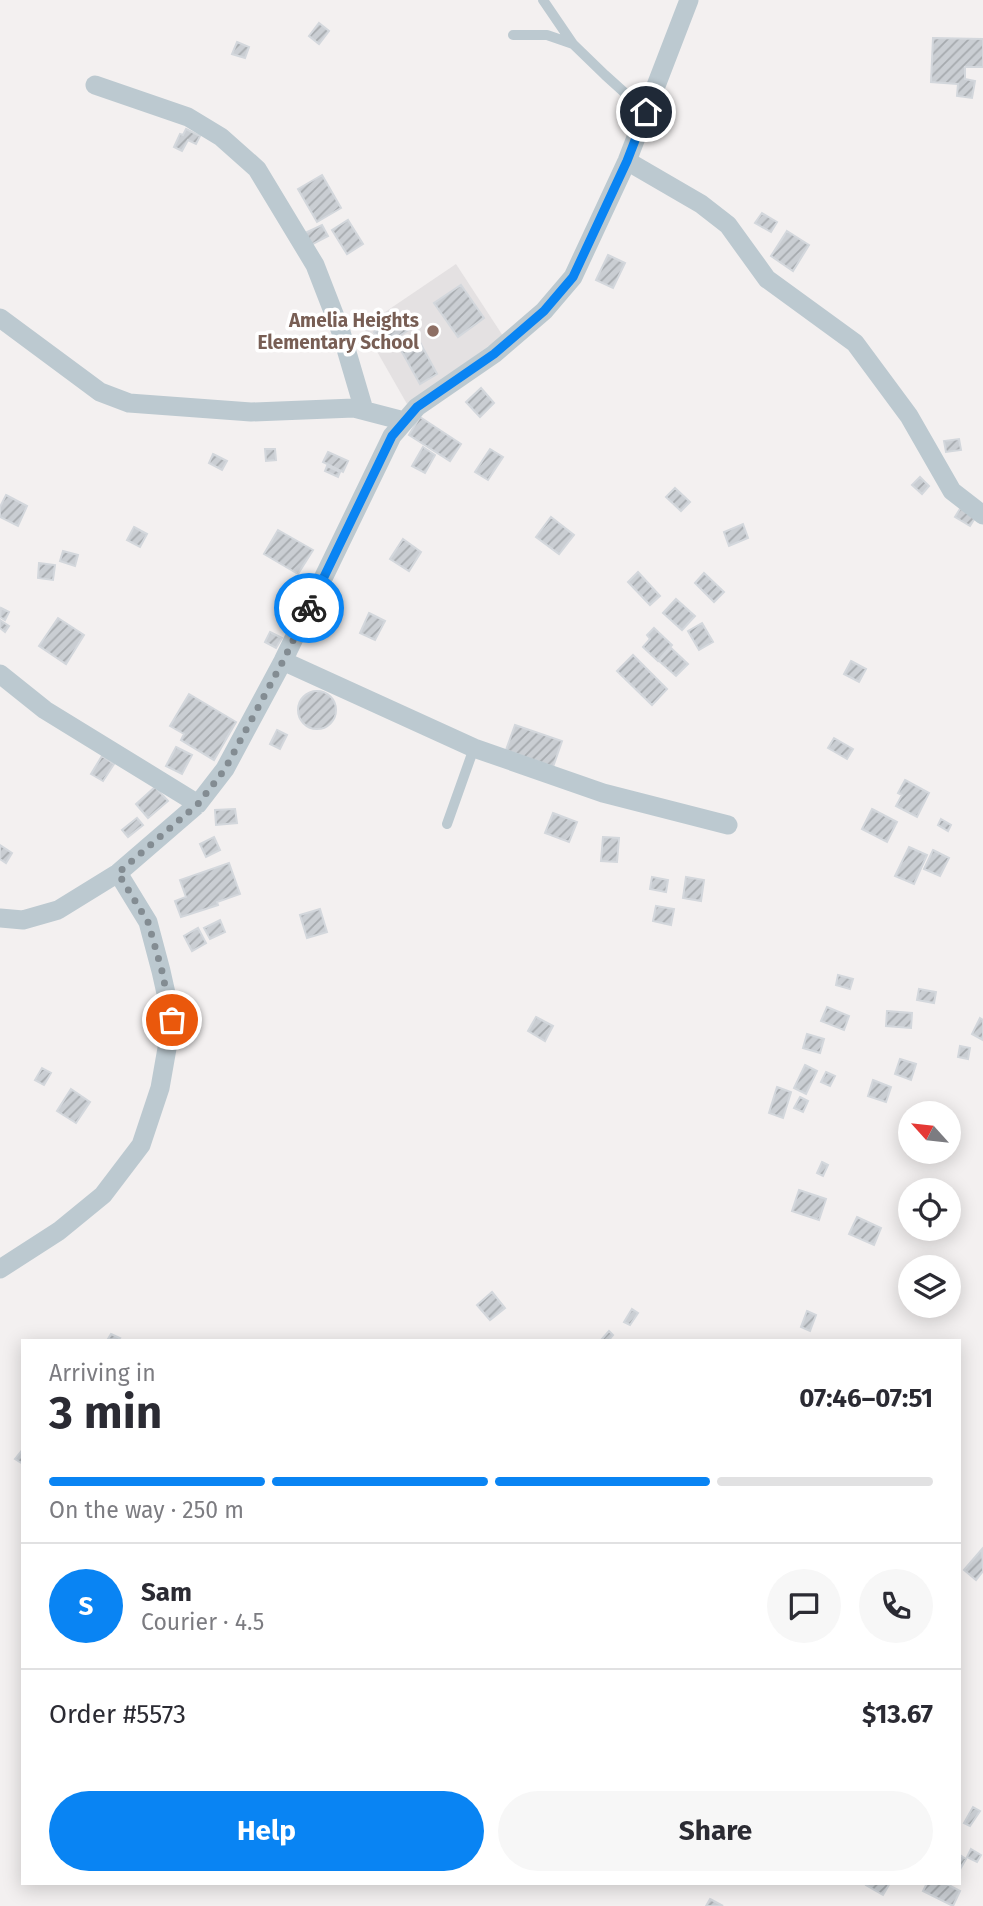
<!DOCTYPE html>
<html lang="en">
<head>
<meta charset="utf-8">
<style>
  body { margin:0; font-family:"Fira Sans",sans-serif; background:#f7f7f7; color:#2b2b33; height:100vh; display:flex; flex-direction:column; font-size:26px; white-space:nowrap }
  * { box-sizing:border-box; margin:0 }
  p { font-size:23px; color:#7c7c81 }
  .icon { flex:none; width:38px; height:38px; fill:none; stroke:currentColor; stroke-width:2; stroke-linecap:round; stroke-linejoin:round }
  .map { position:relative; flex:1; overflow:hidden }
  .details { position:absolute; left:21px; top:1339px; width:940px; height:546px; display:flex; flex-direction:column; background:#fff; border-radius:0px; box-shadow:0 4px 18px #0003 }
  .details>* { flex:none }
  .needle { width:46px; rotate:297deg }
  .buttons { position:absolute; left:898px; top:1101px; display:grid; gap:14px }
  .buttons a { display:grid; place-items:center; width:63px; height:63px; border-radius:50%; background:#fff; box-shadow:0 4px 18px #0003; font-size:35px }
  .pin { position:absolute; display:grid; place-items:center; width:60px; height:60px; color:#fff; margin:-30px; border:4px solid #fff; border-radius:50%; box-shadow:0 2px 7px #0007 }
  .courier { position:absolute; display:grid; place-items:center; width:70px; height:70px; margin:-35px; border:5px solid #0984f3; border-radius:50%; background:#fff; color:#222; box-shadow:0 2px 9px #0007 }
  .head em { font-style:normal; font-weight:700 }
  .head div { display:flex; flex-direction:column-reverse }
  .head { display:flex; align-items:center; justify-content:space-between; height:119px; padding:0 28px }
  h1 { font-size:46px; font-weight:700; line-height:52px }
  .bar { display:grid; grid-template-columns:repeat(4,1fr); gap:10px 7px; align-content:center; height:84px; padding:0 28px }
  .bar i { height:9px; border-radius:5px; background:#e1e1e2 }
  .bar .current { background:#0984f3 }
  .bar p { grid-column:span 4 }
  .line { display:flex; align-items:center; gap:18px; padding:0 28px; border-top:2px solid #e1e1e2 }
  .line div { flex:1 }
  .round { display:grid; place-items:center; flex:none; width:74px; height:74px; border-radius:37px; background:#f7f7f7 }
  .primary-button { display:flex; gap:14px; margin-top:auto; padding:14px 28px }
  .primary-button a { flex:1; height:80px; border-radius:42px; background:#0984f3; color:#fff; font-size:28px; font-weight:700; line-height:80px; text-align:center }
  .primary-button a+a { background:#f7f7f7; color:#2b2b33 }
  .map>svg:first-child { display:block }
  .education { fill:#e4e1e2 }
  .building { fill:url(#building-hatch); stroke:#d3d7dc; stroke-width:2 }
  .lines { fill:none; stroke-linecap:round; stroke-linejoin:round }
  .lane { stroke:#bcc9d0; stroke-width:10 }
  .street { stroke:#bcc9d0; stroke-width:19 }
  .done { stroke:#838c92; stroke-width:7; stroke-dasharray:0 12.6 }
  .route { stroke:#0984f3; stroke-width:9 }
  .education-dot { fill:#8d6e63; stroke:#fff; stroke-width:2.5 }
  .labels { text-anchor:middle; stroke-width:7; stroke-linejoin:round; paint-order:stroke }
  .education-label { font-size:19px; font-weight:bold; fill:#785e54; stroke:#fff; text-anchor:end }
</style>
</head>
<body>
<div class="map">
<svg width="983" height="1906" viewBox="0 0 983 1906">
  <defs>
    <pattern id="building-hatch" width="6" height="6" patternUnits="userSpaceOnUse" patternTransform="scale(1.75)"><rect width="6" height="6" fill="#caced3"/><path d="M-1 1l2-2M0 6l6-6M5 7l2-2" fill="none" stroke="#a6aaae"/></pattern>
  </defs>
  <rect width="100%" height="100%" fill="#f3f0f0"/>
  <path class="education" d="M456,264l47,72 -96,68 -44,-77z"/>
  <path class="building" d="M319,23l10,8 -10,13 -10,-8z
    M933,38l50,1v28h-18v12l10,2 -3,17 -15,-2 1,-12 -27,-2z
    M237,42l12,5 -4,11 -13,-4z
    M186,129l14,7 -4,8 -8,-4 -6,11 -8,-4 6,-13 3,1z
    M322,175l19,33 -24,14 -19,-33z
    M762,213l15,9 -6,10 -16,-9z
    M348,220l15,24 -16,10 -15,-24z
    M322,225l6,11 -17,9 -6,-12z
    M787,231l22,14 -16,26 -22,-15z
    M608,255l17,8 -12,25 -17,-8z
    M461,285l23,33 -26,19 -24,-34z
    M403,314l9,14 -29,18 -9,-14z
    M416,335l21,39 -17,10 -22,-39z
    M481,388l13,15 -14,14 -14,-15z
    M420,417l41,27 -11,17 -41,-26z
    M959,439l2,11 -15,2 -2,-11z
    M423,447l12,8 -10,18 -13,-7z
    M265,449h10l1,11 -10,1z
    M490,449l13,8 -15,23 -13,-8z
    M328,452l20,9 -5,11 -20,-10z
    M213,454l14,7 -5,9 -13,-7z
    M327,466l13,6 -2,5 -13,-6z
    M920,477l9,9 -7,8 -10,-9z
    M675,488l15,14 -9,9 -15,-14z
    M6,495l21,11 -9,20 -18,-9v-10z
    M963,504l15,9 -8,13 -15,-9z
    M551,517l23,18 -15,19 -23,-17z
    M743,524l5,14 -19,8 -5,-14z
    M134,527l13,7 -7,13 -13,-7z
    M278,530l35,20 -15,24 -34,-20z
    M403,539l18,13 -12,19 -19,-12z
    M63,551l15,4 -3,11 -15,-5z
    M39,563l16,2 -2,15 -15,-2z
    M638,572l22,24 -10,9 -22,-23z
    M704,573l20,19 -10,10 -19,-19z
    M676,599l19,17 -13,14 -19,-17z
    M1,608l8,4 -4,8 -5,-3z
    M369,613l16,8 -10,19 -15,-7z
    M58,618l26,17 -18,29 -27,-18z
    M0,620l9,6 -4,6 -5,-4z
    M702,623l11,19 -14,8 -11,-19z
    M654,628l18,17 -14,16 -15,-14 7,-8 -3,-4z
    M270,632l12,6 -6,10 -11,-6z
    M671,648l17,16 -12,12 -17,-15z
    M633,655l34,34 -15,16 -35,-34z
    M851,661l15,8 -7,13 -15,-8z
    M298 710a19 19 0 1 1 38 0a19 19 0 1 1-38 0Z
    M189,694l47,28 -22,38 -33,-20 3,-6 -14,-8z
    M515,725l47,16 -9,26 -47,-17z
    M277,730l10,5 -7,14 -10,-5z
    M834,738l19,11 -6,10 -19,-11z
    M176,747l16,8 -10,19 -16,-8z
    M102,756l12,8 -11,17 -12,-7z
    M905,780l24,13 -12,24 -21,-11 6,-11 -4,-2z
    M155,787l13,14 -20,17 -12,-14z
    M235,809l2,14 -21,2 -1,-15z
    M872,809l25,13 -10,20 -25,-13z
    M553,813l24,9 -8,20 -24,-9z
    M137,818l6,7 -15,12 -6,-7z
    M941,819l10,6 -3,6 -10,-6z
    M214,837l6,13 -14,7 -6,-13z
    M603,837l16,1 -2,24 -16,-1z
    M0,845l12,8 -6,10 -6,-4z
    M909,847l18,8 -13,29 -19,-8z
    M933,850l16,8 -9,18 -16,-7z
    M229,863l11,31 -23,8 1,3 -37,12 -6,-16 11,-4 -6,-17z
    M652,877l16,3 -2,12 -16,-3z
    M686,877l18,3 -3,21 -18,-3z
    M656,906l18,3 -3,16 -18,-4z
    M320,909l7,23 -20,6 -7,-23z
    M220,920l5,12 -15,7 -6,-11z
    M198,928l8,15 -14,8 -8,-15z
    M838,975l15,4 -3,10 -14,-4z
    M919,989l17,3 -2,11 -17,-3z
    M827,1007l22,9 -5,14 -23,-9z
    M887,1011l25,2 -1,15 -25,-2z
    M536,1017l17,9 -8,15 -17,-10z
    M980,1018l3,2v20l-11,-6z
    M807,1034l17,5 -4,14 -17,-5z
    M960,1046l10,2 -2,11 -10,-2z
    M900,1059l16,5 -5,16 -16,-6z
    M805,1065l12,6 -11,23 -12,-6z
    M42,1068l9,5 -7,12 -9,-5z
    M826,1072l9,4 -5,10 -9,-4z
    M873,1080l18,7 -5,15 -18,-6z
    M777,1087l14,5 -8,26 -14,-5z
    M71,1089l19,13 -14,21 -19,-12z
    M800,1097l8,4 -5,11 -9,-4z
    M822,1162l6,3 -5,11 -6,-3z
    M799,1190l27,9 -7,21 -27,-9z
    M857,1217l24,11 -7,17 -25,-11z
    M492,1292l13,16 -15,12 -13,-15z
    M632,1309l6,4 -8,12 -6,-3z
    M807,1311l9,4 -6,16 -9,-4z
    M609,1331l4,4 -4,5h-5l-2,-1z
    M111,1334l9,4 -2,2 -10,-1z
    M23,1449v15l-8,-5z
    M982,1549l1,22 -7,9 -12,-10z
    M973,1807l7,4 -10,15 -6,-3z
    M971,1849l10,6 -4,7 -10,-5z
    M960,1855l6,4 -7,12v-15z
    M867,1883h23l-7,12 -17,-10z
    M927,1883h18l15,8 -7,15 -30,-15z
    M710,1899l13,7h-17z"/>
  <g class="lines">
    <path class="lane" d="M543,0l30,44 32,31 41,37
      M513,35h34l26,9
      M447,824l27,-76"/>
    <path class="street" d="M95,85l93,32 33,20 36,32 58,96 26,67 23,78
      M627,161l74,43 27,21 39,54 88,64 54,73 43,75 31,24
      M0,318l100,74 29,11 122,9 103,-4 50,13
      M283,661l191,87 129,45 125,32
      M0,674l45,36 153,94
      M0,918l23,2 35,-10 60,-37 80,-69 27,-35 58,-108 109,-225 25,-29 77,-53 50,-43 29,-34 54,-116 62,-161
      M0,1269l59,-38 44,-36 38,-50 19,-57 12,-68 -11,-49 -13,-49 -30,-49"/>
  </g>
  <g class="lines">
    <path class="done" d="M172,1020l-10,-49 -14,-49 -30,-49 80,-69 27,-35 58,-108 26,-53"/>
    <path class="route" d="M309,608l83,-172 25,-29 77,-53 50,-43 29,-34 54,-116 19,-49"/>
  </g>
  <circle class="education-dot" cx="433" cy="331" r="7"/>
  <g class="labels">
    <g class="education-label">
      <text x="419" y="327">Amelia Heights<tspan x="419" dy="22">Elementary School</tspan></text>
    </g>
  </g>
</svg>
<div class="buttons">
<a><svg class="needle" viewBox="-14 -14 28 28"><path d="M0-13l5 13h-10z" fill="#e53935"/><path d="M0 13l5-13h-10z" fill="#7c7c81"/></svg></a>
<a><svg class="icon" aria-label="locate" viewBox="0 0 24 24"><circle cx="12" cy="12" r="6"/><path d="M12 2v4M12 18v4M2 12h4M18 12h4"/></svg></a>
<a><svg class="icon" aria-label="layers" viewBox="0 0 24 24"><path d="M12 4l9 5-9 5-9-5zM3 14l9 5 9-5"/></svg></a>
</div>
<div class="pin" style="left:172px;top:1020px;background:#ea580c"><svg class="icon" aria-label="bag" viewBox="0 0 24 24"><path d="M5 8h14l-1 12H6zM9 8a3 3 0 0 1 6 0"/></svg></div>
<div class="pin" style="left:646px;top:112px;background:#1f2937"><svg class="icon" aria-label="home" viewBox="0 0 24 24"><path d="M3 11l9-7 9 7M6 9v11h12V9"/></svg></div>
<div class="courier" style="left:309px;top:608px"><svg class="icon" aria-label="bike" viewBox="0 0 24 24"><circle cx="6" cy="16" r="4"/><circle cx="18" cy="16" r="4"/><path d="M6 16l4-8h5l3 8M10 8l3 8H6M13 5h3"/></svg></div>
<section class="details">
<div class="head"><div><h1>3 min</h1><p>Arriving in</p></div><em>07:46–07:51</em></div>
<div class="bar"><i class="current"></i><i class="current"></i><i class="current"></i><i></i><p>On the way · 250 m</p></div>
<div class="line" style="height:126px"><b class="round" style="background:#0984f3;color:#fff">S</b><div><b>Sam</b><p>Courier · 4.5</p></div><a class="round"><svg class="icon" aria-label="chat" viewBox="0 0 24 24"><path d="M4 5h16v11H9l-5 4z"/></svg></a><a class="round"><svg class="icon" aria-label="phone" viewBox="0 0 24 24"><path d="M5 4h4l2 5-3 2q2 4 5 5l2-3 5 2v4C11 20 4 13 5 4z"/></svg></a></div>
<div class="line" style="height:91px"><div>Order #5573</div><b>$13.67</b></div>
<div class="primary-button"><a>Help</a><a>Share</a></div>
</section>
</div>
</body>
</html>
